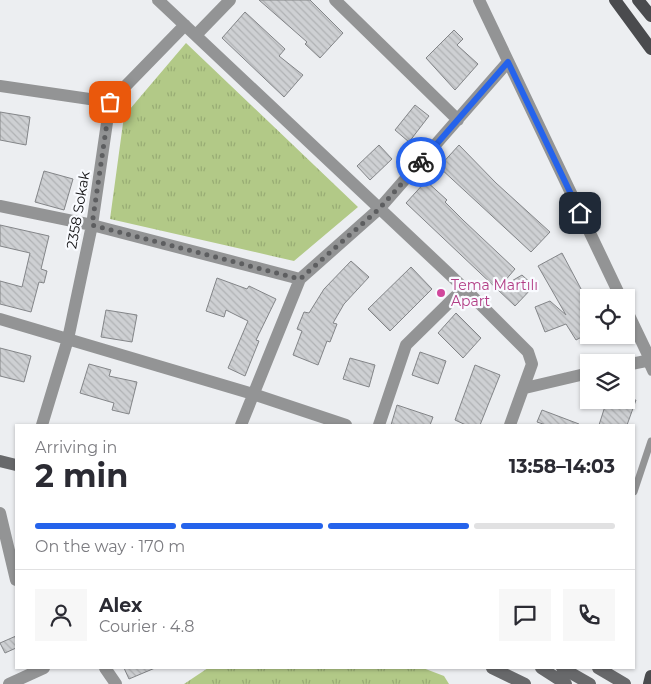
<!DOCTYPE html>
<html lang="en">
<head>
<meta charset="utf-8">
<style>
  body { margin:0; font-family:Montserrat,sans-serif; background:#f7f7f7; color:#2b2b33; height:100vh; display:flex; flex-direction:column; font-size:19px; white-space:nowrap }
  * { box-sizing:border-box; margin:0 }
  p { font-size:16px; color:#7c7c81 }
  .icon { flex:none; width:28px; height:28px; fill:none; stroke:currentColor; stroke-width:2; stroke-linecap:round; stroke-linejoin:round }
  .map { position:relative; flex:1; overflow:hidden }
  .sheet { position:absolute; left:15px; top:424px; width:620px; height:245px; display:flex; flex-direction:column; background:#fff; border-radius:0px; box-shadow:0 1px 4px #0004 }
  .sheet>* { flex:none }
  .tools { position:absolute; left:580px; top:289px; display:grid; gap:10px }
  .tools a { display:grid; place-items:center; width:55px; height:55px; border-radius:0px; background:#fff; box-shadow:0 1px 4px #0004; font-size:25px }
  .pin { position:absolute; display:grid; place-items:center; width:42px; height:42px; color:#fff; margin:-21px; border-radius:10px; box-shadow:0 2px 8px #0006 }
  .courier { position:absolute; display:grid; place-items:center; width:50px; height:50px; margin:-25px; border:4px solid #2563eb; border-radius:50%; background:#fff; color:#222; box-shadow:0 1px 6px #0007 }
  .headline em { font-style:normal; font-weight:700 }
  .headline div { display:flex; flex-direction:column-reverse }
  .headline { display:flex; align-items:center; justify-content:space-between; height:85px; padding:0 20px }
  h1 { font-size:32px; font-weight:700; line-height:38px }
  .bar { display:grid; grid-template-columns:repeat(4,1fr); gap:8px 5px; align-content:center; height:60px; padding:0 20px }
  .bar i { height:6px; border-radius:4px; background:#e1e1e2 }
  .bar .on { background:#2563eb }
  .bar p { grid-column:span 4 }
  .line { display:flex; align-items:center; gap:12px; padding:0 20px; border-top:1px solid #e1e1e2 }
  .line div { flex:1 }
  .round { display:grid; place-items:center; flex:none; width:52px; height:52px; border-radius:0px; background:#f7f7f7 }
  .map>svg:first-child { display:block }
  .grass { fill:url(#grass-tufts) }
  .building { fill:url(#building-back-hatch); stroke:#838588 }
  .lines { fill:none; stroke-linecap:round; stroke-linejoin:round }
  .lane { stroke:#939495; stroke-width:7 }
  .street { stroke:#939495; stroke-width:12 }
  .secondary { stroke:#68696b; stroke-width:12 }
  .primary { stroke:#4a4b4e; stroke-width:12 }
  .done { stroke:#5d5e60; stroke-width:5; stroke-dasharray:0 9 }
  .route { stroke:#2563eb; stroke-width:6 }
  .hotel-dot { fill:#d1479c; stroke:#f9fbff; stroke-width:2 }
  .labels { text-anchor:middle; stroke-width:4.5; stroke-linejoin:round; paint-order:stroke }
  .street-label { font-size:14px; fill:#101012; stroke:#f9fbff }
  .hotel-label { font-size:14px; fill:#b23c85; stroke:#f9fbff; text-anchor:start }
</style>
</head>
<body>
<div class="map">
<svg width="651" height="684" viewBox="0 0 651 684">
  <defs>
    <pattern id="grass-tufts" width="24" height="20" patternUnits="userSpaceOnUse" patternTransform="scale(1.25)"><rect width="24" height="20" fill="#b2c987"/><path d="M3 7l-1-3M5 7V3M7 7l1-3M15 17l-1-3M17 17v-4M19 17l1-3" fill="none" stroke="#98ac74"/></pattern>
    <pattern id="building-back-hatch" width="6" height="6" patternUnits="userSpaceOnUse" patternTransform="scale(1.25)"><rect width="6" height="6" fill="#ced0d3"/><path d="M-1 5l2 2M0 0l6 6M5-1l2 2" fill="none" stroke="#b0b2b4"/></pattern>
  </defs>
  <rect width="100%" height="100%" fill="#eceef1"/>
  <path class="grass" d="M186,43l172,164 -64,54 -184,-42 14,-103z
    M208,668h215l21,8 5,8h-265z"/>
  <path class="building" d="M259,0h51l33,33 -23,25 -15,-14 2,-2z
    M245,12l40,37 -6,7 24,19 -19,22 -62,-59z
    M454,30l9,9 -6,6 21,19 -23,26 -29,-32z
    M415,105l14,11 -20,26 -14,-12z
    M0,112l30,5 -4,28 -26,-5z
    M379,145l13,14 -22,21 -13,-14z
    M459,145l37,38 54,49 -19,20 -92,-85z
    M44,171l29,8 -9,31 -29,-8z
    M426,181l21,19 -2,2 19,19 51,48 -17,20 24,-14 12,11 -19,20 -109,-103z
    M0,225l49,11 -8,33 6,2 -3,12 -5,-1 -8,30 -31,-8v-23l22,6 8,-34 -30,-7z
    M562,253l27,51v29l-13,7 -10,-16 -21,8 -10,-25 15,-6 16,14 -28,-49z
    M351,261l18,16 -25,27 -11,19 4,1 -7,18 -3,-1 -9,24 -25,-10 9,-24 -5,-2 7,-17 5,1 15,-24z
    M411,267l21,22 -42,42 -22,-22z
    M217,278l30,11 2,-3 27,13 -20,41 3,1 -14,35 -17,-8 20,-47 -22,-11 -2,7 -18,-6z
    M106,310l31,5 -5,27 -31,-5z
    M456,313l25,25 -18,20 -25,-25z
    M0,348l31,8 -7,26 -24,-6z
    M420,352l26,9 -8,23 -26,-9z
    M350,358l25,7 -6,22 -26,-8z
    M89,364l22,6 -2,6 28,6 -8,32 -17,-4 2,-7 -34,-10z
    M475,365l25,10 -20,50h-14l-11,-5z
    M607,400h29l-9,25h-28z
    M397,405l36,12 -3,8h-39z
    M542,410l37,14v1h-33l-9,-3z
    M16,636v12l-11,5 -5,-10z
    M124,668h31l-26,11z"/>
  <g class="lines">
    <path class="lane" d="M646,361l5,11
      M634,492l17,-51"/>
    <path class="street" d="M158,0l306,288 64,64 4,12 -22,61
      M335,0l123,120
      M479,0l142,298
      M196,35l34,-35
      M0,86l110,16
      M0,206l92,19 208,54
      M626,309l22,46 -2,6 -20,4
      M0,319l253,75 93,31
      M525,388l64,-15
      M42,425l26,-86 24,-114 18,-123 75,-77
      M241,425l59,-146 79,-70 129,-147
      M379,425l27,-80 58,-57
      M0,513l16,67
      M105,668l11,16
      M9,684l35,-16"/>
    <path class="secondary" d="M0,461l16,4
      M492,668l33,16
      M541,668l25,16
      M562,668l28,16
      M598,668l27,16"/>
    <path class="primary" d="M615,0l36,49
      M638,0l13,16
      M649,684l2,-8"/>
  </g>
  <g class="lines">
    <path class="done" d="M110,102l-18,123 208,54 79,-70 42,-47"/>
    <path class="route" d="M421,162l87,-100 72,151"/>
  </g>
  <circle class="hotel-dot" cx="441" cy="293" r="5"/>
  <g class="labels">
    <g class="street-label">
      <text transform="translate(78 210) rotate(-80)" y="5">2358 Sokak</text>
    </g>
    <g class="hotel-label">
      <text x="451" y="290">Tema Martılı<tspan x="451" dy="16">Apart</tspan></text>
    </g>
  </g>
</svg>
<div class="tools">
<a><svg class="icon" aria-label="locate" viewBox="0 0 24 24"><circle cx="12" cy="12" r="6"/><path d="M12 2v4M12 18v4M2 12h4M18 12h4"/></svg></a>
<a><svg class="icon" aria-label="layers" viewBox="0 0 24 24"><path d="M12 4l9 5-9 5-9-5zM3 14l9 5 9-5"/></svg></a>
</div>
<div class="pin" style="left:110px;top:102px;background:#ea580c"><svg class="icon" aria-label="bag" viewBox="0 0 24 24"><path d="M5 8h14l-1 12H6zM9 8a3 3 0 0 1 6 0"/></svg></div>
<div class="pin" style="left:580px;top:213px;background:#1f2937"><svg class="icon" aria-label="home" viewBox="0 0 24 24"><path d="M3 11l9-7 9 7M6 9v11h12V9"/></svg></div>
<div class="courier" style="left:421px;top:162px"><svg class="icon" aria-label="bike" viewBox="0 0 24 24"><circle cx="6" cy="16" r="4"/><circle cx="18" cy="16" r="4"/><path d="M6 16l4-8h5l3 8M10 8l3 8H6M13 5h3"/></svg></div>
<section class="sheet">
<div class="headline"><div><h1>2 min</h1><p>Arriving in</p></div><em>13:58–14:03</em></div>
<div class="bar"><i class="on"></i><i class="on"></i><i class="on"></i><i></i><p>On the way · 170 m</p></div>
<div class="line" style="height:90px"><a class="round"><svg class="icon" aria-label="person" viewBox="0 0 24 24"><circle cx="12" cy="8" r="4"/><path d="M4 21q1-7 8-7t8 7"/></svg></a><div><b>Alex</b><p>Courier · 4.8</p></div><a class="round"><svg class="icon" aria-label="chat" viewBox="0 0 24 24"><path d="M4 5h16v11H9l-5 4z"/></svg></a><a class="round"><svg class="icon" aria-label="phone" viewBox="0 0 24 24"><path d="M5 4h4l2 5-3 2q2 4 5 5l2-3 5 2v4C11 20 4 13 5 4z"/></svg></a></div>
</section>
</div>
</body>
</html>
